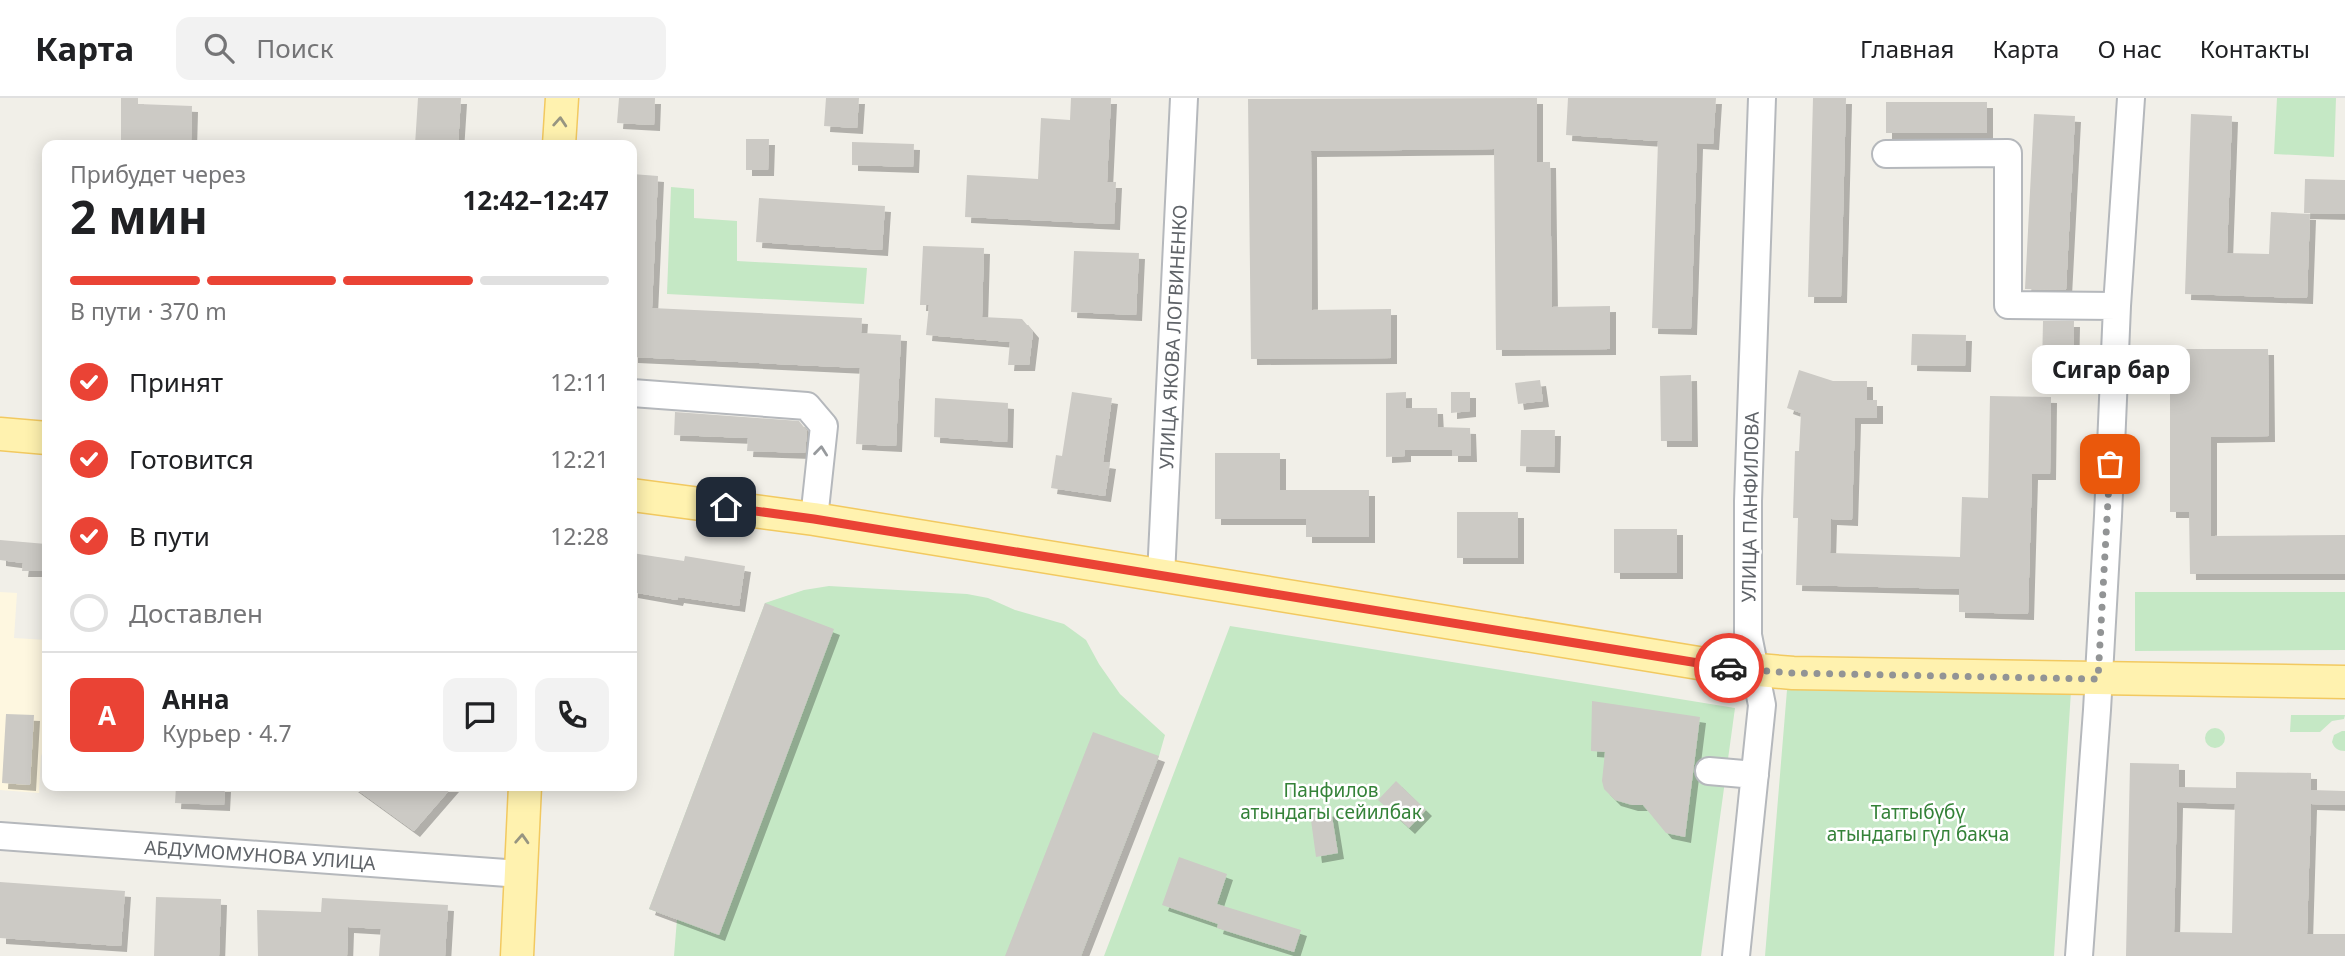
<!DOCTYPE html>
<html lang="ru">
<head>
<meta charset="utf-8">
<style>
  body { margin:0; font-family:"Noto Sans",sans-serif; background:#f2f2f2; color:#202124; height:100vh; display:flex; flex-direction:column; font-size:26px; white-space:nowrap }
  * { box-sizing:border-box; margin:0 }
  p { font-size:23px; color:#757577 }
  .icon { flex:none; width:38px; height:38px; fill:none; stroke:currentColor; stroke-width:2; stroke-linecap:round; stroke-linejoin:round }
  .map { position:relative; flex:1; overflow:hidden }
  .details { position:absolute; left:42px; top:42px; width:595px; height:651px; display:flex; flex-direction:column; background:#fff; border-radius:14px; box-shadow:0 4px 18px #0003 }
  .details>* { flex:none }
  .pin { position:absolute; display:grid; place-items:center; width:60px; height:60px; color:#fff; margin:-30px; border-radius:14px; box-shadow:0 4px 10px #0006 }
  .courier { position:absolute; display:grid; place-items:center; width:70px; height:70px; margin:-35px; border:5px solid #ea4335; border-radius:50%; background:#fff; color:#222; box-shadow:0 2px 9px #0007 }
  .bubble { position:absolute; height:49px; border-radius:14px; background:#fff; box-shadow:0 4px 18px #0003; font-size:23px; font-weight:700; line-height:49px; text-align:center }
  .summary em { font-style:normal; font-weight:700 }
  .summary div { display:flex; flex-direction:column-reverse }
  .summary { display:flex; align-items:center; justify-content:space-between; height:119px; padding:0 28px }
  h1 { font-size:46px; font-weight:700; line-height:52px }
  .bar { display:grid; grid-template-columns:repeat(4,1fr); gap:10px 7px; align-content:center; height:84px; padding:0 28px }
  .bar i { height:9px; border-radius:5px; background:#e0e0e0 }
  .bar .current { background:#ea4335 }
  .bar p { grid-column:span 4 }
  .line { display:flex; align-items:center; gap:18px; padding:0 28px; border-top:2px solid #e0e0e0 }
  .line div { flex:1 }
  .round { display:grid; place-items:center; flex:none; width:74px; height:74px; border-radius:14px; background:#f2f2f2 }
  ol { padding:0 28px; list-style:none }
  li { display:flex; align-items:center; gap:21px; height:77px }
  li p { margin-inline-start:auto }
  li .icon { padding:7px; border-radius:50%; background:#ea4335; color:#fff; stroke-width:4 }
  li:last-child { color:#757577 }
  li i { width:38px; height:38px; border:4px solid #e0e0e0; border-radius:50% }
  header { display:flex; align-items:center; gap:42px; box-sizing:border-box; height:98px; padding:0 35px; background:#fff; border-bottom:2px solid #e0e0e0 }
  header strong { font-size:33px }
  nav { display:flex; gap:38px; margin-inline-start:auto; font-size:24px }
  .search { width:490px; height:63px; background:#f2f2f2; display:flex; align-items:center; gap:18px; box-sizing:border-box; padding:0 24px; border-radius:14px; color:#757577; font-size:26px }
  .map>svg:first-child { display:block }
  .commercial { fill:#fef7e0 }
  .green { fill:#c5e8c5 }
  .building { fill:#cccac5; fill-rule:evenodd; filter:url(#shadow) }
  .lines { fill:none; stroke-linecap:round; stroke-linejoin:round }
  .minor-casing { stroke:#b5b8bc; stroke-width:30 }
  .major-casing { stroke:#f2c960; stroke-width:35 }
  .minor { stroke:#fff; stroke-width:26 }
  .major { stroke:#fff2af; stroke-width:32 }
  .oneway { stroke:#979581 }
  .oneway2 { stroke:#979a9d }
  .done { stroke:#929495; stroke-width:7; stroke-dasharray:0 12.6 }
  .route { stroke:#ea4335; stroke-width:9 }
  .labels { text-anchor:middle; stroke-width:5; stroke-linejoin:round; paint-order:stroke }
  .street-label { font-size:19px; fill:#5f6368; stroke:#fff }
  .park-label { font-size:19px; fill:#348238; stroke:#fff }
</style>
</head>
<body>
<header>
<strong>Карта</strong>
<div class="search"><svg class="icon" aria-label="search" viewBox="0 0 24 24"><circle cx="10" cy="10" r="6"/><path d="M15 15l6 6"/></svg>Поиск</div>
<nav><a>Главная</a><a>Карта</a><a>О нас</a><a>Контакты</a></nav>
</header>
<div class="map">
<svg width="2345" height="858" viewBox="0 0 2345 858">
  <defs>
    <filter id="shadow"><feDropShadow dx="6" dy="6" stdDeviation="0" flood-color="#0004"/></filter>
  </defs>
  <rect width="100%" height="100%" fill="#f1efe8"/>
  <path class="commercial" d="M0,494l17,1 -3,45 33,2v103l-6,13 -2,37 -39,-3z"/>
  <path class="green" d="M2277,0h59l-2,59 -60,-3z
    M671,89l23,2v29l43,3v40l130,7 -3,36 -197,-10z
    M829,488l138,8 21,4 27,12 49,14 22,16 13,24 21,30 45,41 -6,21 -78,200h-407l3,-37 -28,-10 116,-306 39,-13z
    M2135,494h210v58l-210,1z
    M1230,528l505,82 -34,248h-597z
    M1787,592l284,1 -17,265h-289z
    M2291,617h54l-1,4 -12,2 -12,11h-30z
    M2205 640a10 10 0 1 1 20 0a10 10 0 1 1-20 0Z
    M2342,633h3v20c-7,0 -11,-3 -13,-9l2,-7z"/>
  <path class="building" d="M121,0h17v6l54,2 -1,37 -53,-1v2h-17z
    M418,0h43l-3,47h-43z
    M619,0h36l-1,27 -37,-2z
    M826,0h33l-2,30 -33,-2z
    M1071,0h40l-4,84h9l-2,42 -149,-7 2,-42 71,4 3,-61 29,2z
    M1537,0v64h13l2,145 58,-1v43l-114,1 -2,-201 -183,2 1,159 79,-1v49l-140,1 -3,-260z
    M1568,0h148l-3,46 -16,-1 -6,186 -39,-1 6,-187 -92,-6z
    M1813,0h33l-5,199h-33z
    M1886,4h101v31h-101z
    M2034,16l41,2 -9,174 -41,-1z
    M2191,16l41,2 -5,137 42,1 2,-42 39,2 -3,84 -122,-4z
    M746,41h23l-1,31h-22z
    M852,44l62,2 -1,23 -61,-2z
    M632,76l26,2 -6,132 210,10 -1,15 40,2 -5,111 -40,-2 4,-76 -228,-11z
    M2305,81l40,1v34l-41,-1z
    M759,100l126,8 -3,44 -126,-8z
    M923,148l61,2 -2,69 40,2 11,13 -4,33h-21l2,-23 -84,-7 3,-30h-9z
    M1074,153l65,2 -3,62 -65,-3z
    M2043,223h31l-1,47 -31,-1z
    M1912,236l54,1 -1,31 -54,-1z
    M2170,251h98l1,87 -58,1v99l134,-1v39h-155l-1,-62h-19z
    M1799,272l34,11h34v19h10v18h-22l-3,102 -21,-1 -1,34 130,4 2,-60 26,1 2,-102 61,1 -1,77h-18l-4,140 -69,-2v-23l-163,-4 2,-67h-5l2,-67h4l2,-38 -14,-5z
    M1691,277l1,66h-31l-1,-65z
    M1540,282l3,21 -25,3 -3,-21z
    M1072,294l40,6 -9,64 7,1 -5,33 -54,-8 5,-33 6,1z
    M1406,294v16h31l1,19 32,1 1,28h-19v-6h-47v6l-19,1v-64z
    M1451,294h19v19l-19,2z
    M935,300l73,5 -1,39 -73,-5z
    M675,314l124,9 8,10 -2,22 -58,-2 1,-13 -74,-3z
    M1521,332h34l-1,37 -34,-1z
    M1215,355h65v37h89v47h-63v-18h-91z
    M1457,414h61v46h-61z
    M1614,431h63v44h-63z
    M0,442l46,4 -4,27h-20l1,-8 -23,-3z
    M632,455l52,8 1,-5 60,10 -6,40 -61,-9 -1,3 -45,-8z
    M765,505l69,26 -115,306 -70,-26z
    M1592,603l108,16 -15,120 -19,-4 -23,-28h-11l-17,-5 -11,-11 -2,-8 3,-29 -14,-1z
    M6,616l28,1 -4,70 -28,-2z
    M1093,634l66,24 -78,200h-76z
    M2130,665l49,1v23l57,1v-16l75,1v17l34,1v14l-34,-1 -4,130h38v22h-219zM2177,704l58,2 -3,129 -58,-1z
    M1396,683l30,29 -17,18 -31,-28z
    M176,688h49l-1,19 -49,-2z
    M352,688h101l-39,45z
    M1331,712l7,43 -22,4 -6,-44z
    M1179,759l48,17 -10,30 84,26 -7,22 -77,-24 1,-4 -56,-19z
    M0,784l125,9 -4,55 -121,-8z
    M156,799l65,2 -2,57h-65z
    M322,800l126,7 -3,51h-66l2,-27 -33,-2 -1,29h-89l-1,-46 64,2z"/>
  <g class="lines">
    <g class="minor-casing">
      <path id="minor" d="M1886,56l122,-1v152l109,1
        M632,295l175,13 17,20 -10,93
        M1161,478l23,-478
        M1709,673l46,4
        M0,738l521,38
        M1736,858l26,-251 -14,-70v-134l14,-403
        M2079,858l18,-246 11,-194 9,-210 14,-208"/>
    </g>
    <g class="major-casing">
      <path id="major" d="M559,47l3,-47
        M0,336l47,4
        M632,397l182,24 909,148 70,6 552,9
        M517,858l8,-170"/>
    </g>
    <use href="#minor" class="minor"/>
    <use href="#major" class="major"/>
  </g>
  <defs><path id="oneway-chevron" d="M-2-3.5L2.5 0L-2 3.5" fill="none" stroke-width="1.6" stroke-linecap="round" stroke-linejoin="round" transform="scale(1.75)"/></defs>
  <g class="oneway">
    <use href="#oneway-chevron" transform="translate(560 24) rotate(-86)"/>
    <use href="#oneway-chevron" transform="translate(522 741) rotate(-87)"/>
  </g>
  <use class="oneway2" href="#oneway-chevron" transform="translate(821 353) rotate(-84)"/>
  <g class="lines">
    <path class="done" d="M1729,570l64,5 305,6 12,-215"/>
    <path class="route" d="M726,409l88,12 915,149"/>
  </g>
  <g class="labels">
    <g class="street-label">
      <text transform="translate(1173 239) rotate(-87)" y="7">УЛИЦА ЯКОВА ЛОГВИНЕНКО</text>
      <text transform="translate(1750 409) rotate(-89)" y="7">УЛИЦА ПАНФИЛОВА</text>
      <text transform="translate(260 757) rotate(4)" y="7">АБДУМОМУНОВА УЛИЦА</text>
    </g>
    <g class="park-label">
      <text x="1331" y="699">Панфилов<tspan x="1331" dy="22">атындагы сейилбак</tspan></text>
      <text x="1918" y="721">Таттыбүбү<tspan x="1918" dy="22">атындагы гүл бакча</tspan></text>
    </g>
  </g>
</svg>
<div class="pin" style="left:2110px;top:366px;background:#ea580c"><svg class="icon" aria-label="bag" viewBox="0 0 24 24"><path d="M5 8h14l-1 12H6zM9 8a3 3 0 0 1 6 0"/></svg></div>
<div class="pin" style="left:726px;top:409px;background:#1f2937"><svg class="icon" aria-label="home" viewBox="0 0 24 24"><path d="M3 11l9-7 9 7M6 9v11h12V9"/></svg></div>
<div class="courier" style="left:1729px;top:570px"><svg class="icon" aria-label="car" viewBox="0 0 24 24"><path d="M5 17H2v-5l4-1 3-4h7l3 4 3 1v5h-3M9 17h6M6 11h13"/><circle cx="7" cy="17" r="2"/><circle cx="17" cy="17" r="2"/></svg></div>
<div class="bubble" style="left:2032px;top:247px;width:158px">Сигар бар</div>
<section class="details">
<div class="summary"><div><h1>2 мин</h1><p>Прибудет через</p></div><em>12:42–12:47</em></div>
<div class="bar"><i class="current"></i><i class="current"></i><i class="current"></i><i></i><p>В пути · 370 m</p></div>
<ol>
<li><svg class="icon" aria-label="check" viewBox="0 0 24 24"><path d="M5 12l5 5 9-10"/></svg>Принят<p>12:11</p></li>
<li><svg class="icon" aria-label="check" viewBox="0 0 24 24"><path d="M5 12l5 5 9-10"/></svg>Готовится<p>12:21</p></li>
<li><svg class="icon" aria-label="check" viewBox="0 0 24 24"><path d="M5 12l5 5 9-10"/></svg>В пути<p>12:28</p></li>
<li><i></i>Доставлен</li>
</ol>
<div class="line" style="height:126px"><b class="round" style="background:#ea4335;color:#fff">А</b><div><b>Анна</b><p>Курьер · 4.7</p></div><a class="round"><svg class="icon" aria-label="chat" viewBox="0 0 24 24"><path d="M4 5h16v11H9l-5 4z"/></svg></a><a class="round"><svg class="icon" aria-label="phone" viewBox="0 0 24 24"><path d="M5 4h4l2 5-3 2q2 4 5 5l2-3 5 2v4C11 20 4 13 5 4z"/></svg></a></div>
</section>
</div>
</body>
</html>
